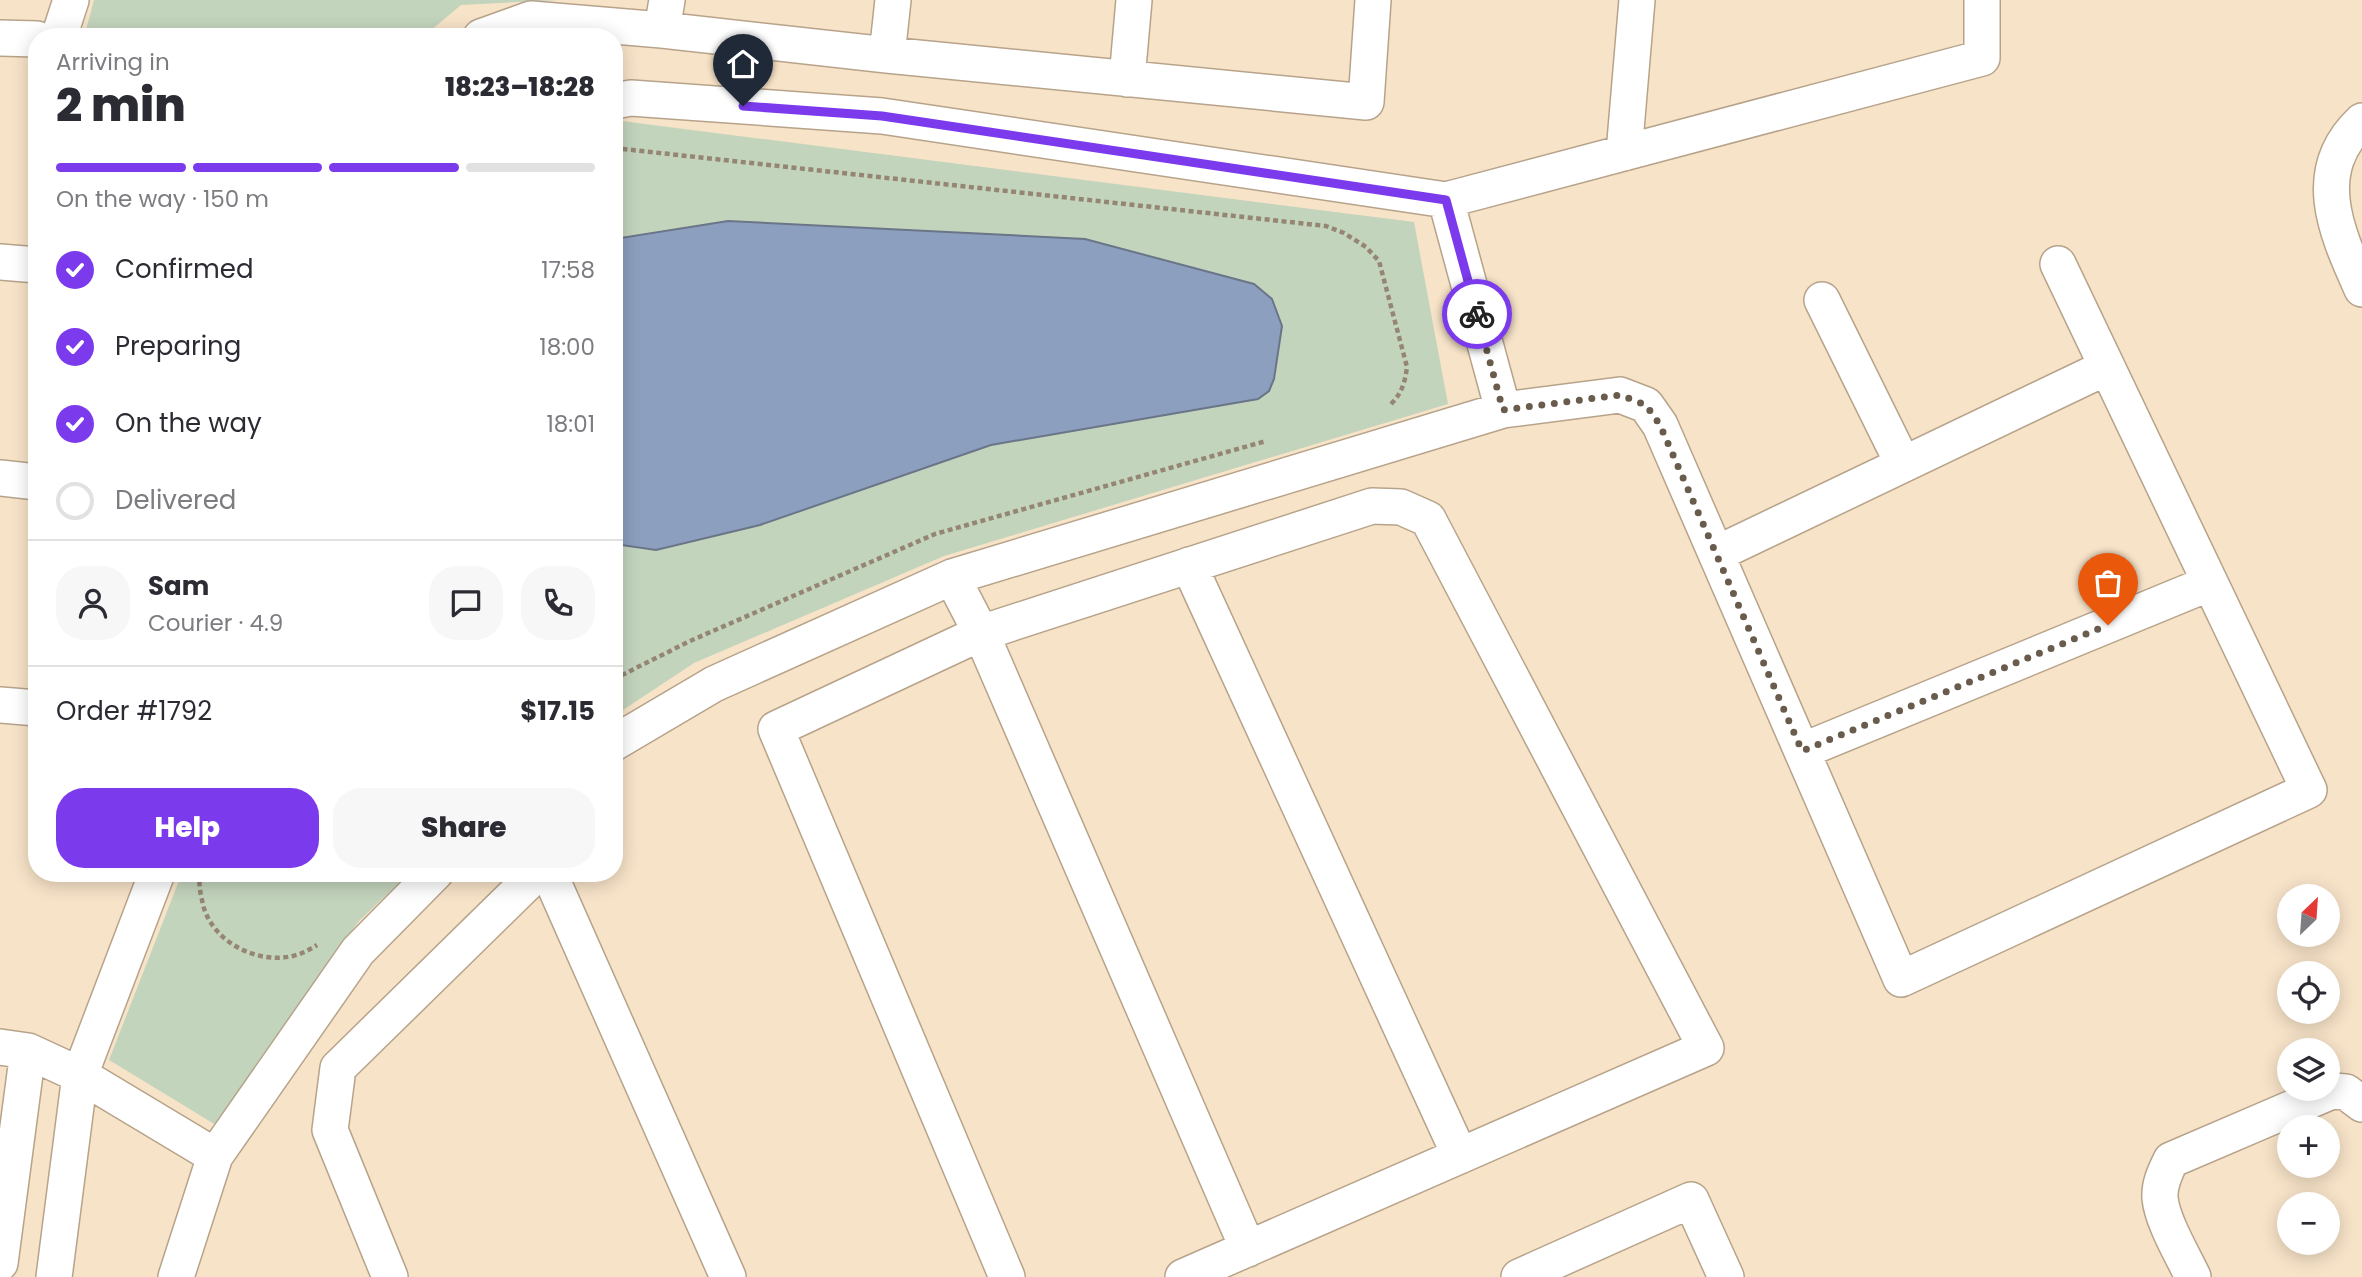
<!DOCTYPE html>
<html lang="en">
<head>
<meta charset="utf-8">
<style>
  body { margin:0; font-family:Poppins,sans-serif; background:#f7f7f7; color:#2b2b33; height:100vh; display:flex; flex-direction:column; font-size:26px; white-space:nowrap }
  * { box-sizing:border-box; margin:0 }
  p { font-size:23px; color:#7c7c81 }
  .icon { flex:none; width:38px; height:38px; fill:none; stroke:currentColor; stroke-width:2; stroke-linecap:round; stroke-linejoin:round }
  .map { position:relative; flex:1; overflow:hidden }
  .sheet { position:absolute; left:28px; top:28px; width:595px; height:854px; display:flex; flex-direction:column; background:#fff; border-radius:28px; box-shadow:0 4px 18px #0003 }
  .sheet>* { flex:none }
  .needle { width:46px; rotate:25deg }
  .tools { position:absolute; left:2277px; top:884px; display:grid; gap:14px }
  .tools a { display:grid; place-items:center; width:63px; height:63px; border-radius:50%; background:#fff; box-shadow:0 4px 18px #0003; font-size:35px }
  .pin { position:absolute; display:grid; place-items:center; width:60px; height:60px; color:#fff; margin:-72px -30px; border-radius:50% 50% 50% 0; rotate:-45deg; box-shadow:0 0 7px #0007 }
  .pin .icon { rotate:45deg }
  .courier { position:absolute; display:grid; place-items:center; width:70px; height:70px; margin:-35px; border:5px solid #7c3aed; border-radius:50%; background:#fff; color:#222; box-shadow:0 2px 9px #0007 }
  .head em { font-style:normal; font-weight:800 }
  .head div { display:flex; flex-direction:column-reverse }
  .head { display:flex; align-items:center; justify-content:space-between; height:119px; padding:0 28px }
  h1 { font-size:46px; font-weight:800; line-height:52px }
  .bar { display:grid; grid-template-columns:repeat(4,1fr); gap:10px 7px; align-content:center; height:84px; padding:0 28px }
  .bar i { height:9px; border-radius:5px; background:#e1e1e2 }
  .bar .active { background:#7c3aed }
  .bar p { grid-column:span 4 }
  .line { display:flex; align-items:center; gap:18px; padding:0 28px; border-top:2px solid #e1e1e2 }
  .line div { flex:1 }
  .round { display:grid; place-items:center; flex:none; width:74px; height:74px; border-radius:28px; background:#f7f7f7 }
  ol { padding:0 28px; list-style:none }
  li { display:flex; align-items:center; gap:21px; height:77px }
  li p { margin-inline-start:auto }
  li .icon { padding:7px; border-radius:50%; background:#7c3aed; color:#fff; stroke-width:4 }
  li:last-child { color:#7c7c81 }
  li i { width:38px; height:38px; border:4px solid #e1e1e2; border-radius:50% }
  .cta { display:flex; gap:14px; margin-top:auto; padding:14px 28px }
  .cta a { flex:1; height:80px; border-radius:28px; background:#7c3aed; color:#fff; font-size:28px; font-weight:800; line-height:80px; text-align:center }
  .cta a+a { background:#f7f7f7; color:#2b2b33 }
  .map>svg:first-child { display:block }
  .green { fill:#c3d4bd }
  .water { fill:#8c9fbe; stroke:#6a7588; stroke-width:2 }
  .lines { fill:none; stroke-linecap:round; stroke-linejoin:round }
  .minor-casing { stroke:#b7a38a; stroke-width:38 }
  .path { stroke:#958673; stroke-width:4.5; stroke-dasharray:5 3.5; stroke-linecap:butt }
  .minor { stroke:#fff; stroke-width:35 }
  .done { stroke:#695c4d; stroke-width:7; stroke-dasharray:0 12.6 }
  .route { stroke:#7c3aed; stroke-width:9 }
</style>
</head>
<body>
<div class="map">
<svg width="2362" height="1277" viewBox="0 0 2362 1277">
  <rect width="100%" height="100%" fill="#f7e3c8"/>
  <path class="green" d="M94,0h465l-98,5 -38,32h-339z
    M614,120l800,102 34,182 -504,152 -250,107 -80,53z
    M182,873h227l-51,49 -142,203 -107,-65z"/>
  <path class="water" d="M728,221l357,18 169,45 18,15 10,27 -8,53 -5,12 -11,8 -267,46 -231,80 -104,25 -42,-6v-305z"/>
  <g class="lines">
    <g class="minor-casing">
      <path id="minor" d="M662,30l225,25 479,47 7,-102
        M59,37l12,-37
        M481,37l50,-18 131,11 5,-30
        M0,38l37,1
        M887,55l6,-55
        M1127,79l7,-79
        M614,101l17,-3 251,18 564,84 536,-142v-58
        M2362,121c-54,51 -25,112 0,168
        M1624,153l13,-153
        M1446,200l57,210
        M0,262l37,3
        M1822,300l81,164
        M0,478l37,4
        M1716,554l391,-187
        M1189,565l271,591
        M952,577l29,56 267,616
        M0,705l37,3
        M614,743l100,-59 238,-107 551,-167 117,-15 26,10 14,20 241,554 408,-189 -251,-526
        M1802,751l408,-168
        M549,873l179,404
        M0,1047l28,4 52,24 135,81
        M0,1263l28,-212
        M54,1277l26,-202 77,-202
        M176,1277l39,-121 143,-205 77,-78
        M390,1277l-60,-147 8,-62 199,-195
        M1007,1277l-231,-548 205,-96 391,-127 29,1 27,12 278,529 -523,229
        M1519,1277l172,-77 35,77
        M2193,1277c-10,-21 -31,-56 -33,-79 -1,-13 5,-26 11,-38l161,-69 14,1 16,12"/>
    </g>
    <path class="path" d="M614,148l712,78 18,7 22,14 13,14 28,106c-2,15 -5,26 -16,37
      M614,679l76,-38 245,-107 331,-93
      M201,873c-3,9 -1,18 1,27 7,43 61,69 100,53 5,-2 10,-5 15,-8"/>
    <use href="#minor" class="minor"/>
  </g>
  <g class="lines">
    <path class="done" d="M1477,314l26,96 117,-15 26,10 14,20 142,326 306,-126"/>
    <path class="route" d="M743,106l139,10 564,84 31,114"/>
  </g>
</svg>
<div class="tools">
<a><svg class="needle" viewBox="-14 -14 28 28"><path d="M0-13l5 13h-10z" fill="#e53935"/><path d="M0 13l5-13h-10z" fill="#7c7c81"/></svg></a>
<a><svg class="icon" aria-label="locate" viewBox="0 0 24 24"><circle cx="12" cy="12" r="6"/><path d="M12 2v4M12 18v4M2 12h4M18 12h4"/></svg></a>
<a><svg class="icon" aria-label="layers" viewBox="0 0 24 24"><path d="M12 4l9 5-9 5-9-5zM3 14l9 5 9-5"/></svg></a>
<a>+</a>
<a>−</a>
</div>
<div class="pin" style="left:2108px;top:625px;background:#ea580c"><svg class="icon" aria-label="bag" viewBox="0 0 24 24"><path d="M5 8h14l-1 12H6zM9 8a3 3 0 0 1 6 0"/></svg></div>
<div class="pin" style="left:743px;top:106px;background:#1f2937"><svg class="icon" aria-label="home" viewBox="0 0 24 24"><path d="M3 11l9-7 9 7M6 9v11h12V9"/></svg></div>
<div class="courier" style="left:1477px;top:314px"><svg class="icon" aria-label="bike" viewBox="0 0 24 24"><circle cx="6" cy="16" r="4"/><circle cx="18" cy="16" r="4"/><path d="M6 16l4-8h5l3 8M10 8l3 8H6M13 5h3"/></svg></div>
<section class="sheet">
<div class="head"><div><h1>2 min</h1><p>Arriving in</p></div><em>18:23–18:28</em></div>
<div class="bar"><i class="active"></i><i class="active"></i><i class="active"></i><i></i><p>On the way · 150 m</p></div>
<ol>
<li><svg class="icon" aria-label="check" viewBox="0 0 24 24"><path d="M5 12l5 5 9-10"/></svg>Confirmed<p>17:58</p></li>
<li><svg class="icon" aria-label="check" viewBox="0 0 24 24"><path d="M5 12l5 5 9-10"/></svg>Preparing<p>18:00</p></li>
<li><svg class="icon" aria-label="check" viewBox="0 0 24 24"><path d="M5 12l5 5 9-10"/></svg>On the way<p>18:01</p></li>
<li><i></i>Delivered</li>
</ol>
<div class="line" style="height:126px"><a class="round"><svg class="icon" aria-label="person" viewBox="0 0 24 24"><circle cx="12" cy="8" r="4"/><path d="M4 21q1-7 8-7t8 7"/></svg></a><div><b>Sam</b><p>Courier · 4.9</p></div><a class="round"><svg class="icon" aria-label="chat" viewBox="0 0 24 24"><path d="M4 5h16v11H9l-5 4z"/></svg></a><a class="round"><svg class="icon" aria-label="phone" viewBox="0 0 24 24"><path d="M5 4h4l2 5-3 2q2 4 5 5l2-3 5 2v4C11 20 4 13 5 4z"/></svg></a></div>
<div class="line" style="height:91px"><div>Order #1792</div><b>$17.15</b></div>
<div class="cta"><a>Help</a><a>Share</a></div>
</section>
</div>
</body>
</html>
